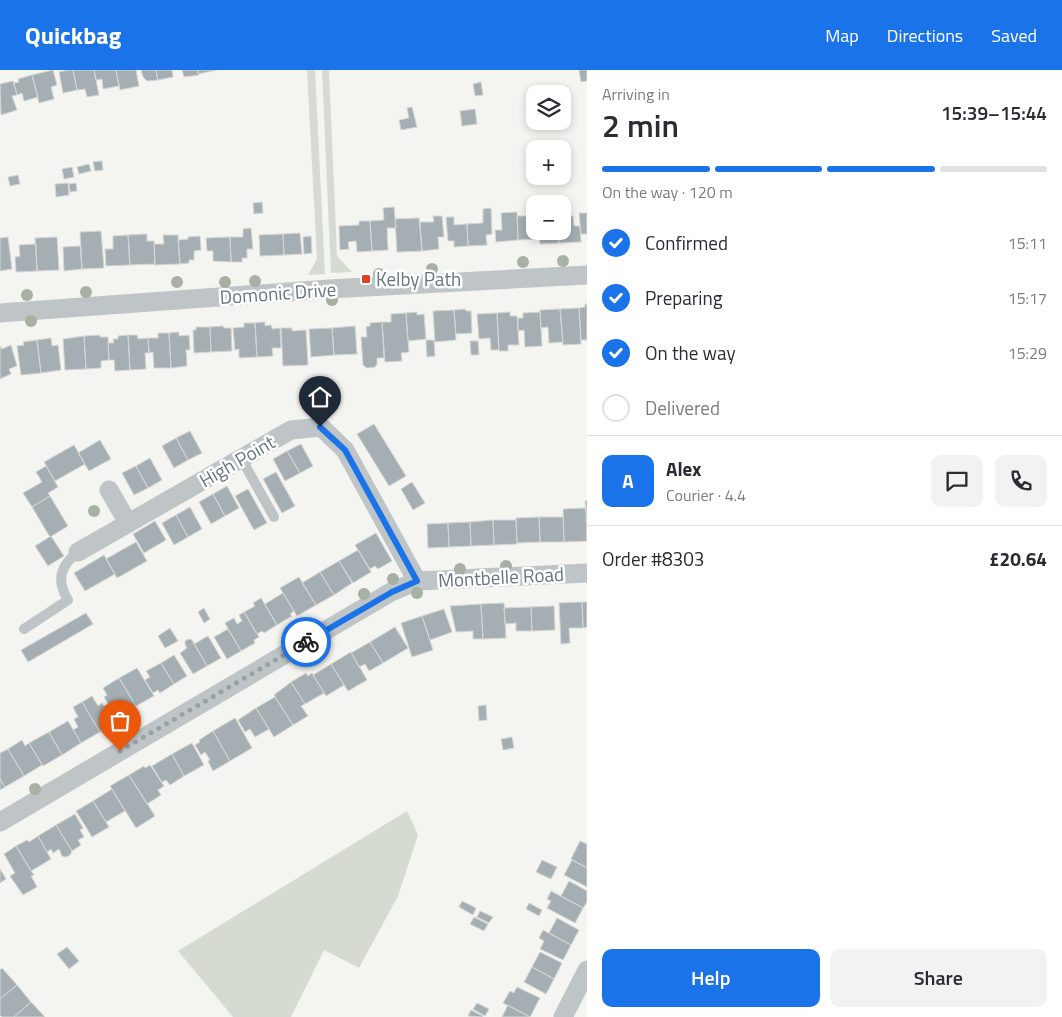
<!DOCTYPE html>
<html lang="en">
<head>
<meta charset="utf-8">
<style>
  body { margin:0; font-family:"Titillium Web",sans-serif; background:#f2f2f3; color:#2b2b33; height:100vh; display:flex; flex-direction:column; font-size:19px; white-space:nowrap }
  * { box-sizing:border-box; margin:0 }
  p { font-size:16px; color:#7c7c81 }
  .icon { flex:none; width:28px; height:28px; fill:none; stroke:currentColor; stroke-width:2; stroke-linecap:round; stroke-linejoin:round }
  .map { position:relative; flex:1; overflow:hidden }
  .details { display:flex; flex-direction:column; background:#fff; width:475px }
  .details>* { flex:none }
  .fabs { position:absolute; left:526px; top:15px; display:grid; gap:10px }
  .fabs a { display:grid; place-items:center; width:45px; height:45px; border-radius:10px; background:#fff; box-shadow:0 2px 8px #0003; font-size:25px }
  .pin { position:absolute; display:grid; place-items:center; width:42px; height:42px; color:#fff; margin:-51px -21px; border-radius:50% 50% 50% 0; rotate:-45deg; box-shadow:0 0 5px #0007 }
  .pin .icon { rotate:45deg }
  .courier { position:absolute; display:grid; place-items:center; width:50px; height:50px; margin:-25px; border:4px solid #1a73e8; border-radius:50%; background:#fff; color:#222; box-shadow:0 1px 6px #0007 }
  .head em { font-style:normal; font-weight:600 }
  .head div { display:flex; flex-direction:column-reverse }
  .head { display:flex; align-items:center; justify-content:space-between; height:85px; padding:0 15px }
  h1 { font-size:32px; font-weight:600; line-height:38px }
  .bar { display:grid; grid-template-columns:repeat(4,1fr); gap:8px 5px; align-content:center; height:60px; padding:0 15px }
  .bar i { height:6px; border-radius:4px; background:#e1e1e2 }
  .bar .active { background:#1a73e8 }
  .bar p { grid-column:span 4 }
  .line { display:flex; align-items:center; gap:12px; padding:0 15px; border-top:1px solid #e1e1e2 }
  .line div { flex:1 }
  .round { display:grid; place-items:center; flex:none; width:52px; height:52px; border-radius:10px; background:#f2f2f3 }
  ol { padding:0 15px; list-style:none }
  li { display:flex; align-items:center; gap:15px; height:55px }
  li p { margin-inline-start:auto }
  li .icon { padding:5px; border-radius:50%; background:#1a73e8; color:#fff; stroke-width:4 }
  li:last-child { color:#7c7c81 }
  li i { width:28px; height:28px; border:2px solid #e1e1e2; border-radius:50% }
  .button { display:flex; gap:10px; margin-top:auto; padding:10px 15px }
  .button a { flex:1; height:58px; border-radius:10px; background:#1a73e8; color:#fff; font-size:20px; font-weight:600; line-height:58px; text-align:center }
  .button a+a { background:#f2f2f3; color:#2b2b33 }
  header { display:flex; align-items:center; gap:30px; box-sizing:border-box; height:70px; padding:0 25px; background:#1a73e8; color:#fff }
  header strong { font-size:24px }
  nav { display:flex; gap:28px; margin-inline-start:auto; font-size:18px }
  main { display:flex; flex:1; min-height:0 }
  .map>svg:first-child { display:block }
  .green { fill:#d6dbd1 }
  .building { fill:#a5afb3; stroke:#d5d5d3 }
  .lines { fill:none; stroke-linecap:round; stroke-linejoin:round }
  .lane { stroke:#bfc4c6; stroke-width:10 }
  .street { stroke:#bfc4c6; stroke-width:19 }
  .tree { fill:#a7b0a2 }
  .done { stroke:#96a2a8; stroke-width:5; stroke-dasharray:0 9 }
  .route { stroke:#1a73e8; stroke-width:6 }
  .poi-dot { fill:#e04024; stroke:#fff; stroke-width:2 }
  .labels { text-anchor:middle; stroke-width:5; stroke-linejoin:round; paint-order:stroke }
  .poi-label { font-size:19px; fill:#637681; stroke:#fff; text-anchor:start }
  .street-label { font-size:19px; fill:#637681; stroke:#fff }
</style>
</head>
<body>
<header>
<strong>Quickbag</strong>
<nav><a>Map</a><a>Directions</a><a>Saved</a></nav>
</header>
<main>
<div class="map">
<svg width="587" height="947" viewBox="0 0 587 947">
  <rect width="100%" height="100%" fill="#f4f4f0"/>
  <path class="green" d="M307,0h8l10,204 -17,1 9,-16z
    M322,0h7l8,186 15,16 -21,1z
    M407,741l11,24 -20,61 -39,72 -35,-18 -33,67h-58l-55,-66z"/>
  <path class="building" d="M53,0l4,15 -6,2 3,12 -15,4 -7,-28z
    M68,0h5l4,20 -14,3 -4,-21z
    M73,0h21l5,25 -12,2 -2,-8 -8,1z
    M94,0h22l3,16 -16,3 -1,-10 -6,1z
    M116,0h20l3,16 -19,4z
    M141,0h15l2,10 -11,1 -4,-4z
    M156,0h16l1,7 -15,3z
    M182,0h16l1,5 -15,2z
    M198,0h19l-19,4z
    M579,0h8v11l-6,1z
    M32,5l6,22 -14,4 -2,-8 -5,2 -3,-12 5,-1 -1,-3z
    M13,11l4,14 -5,1 5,14 -16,5 -1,-31z
    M481,12l2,13 -8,1 -2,-12z
    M412,37l5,20 -16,3 -2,-10 10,-2 -2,-10z
    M475,39l2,15 -15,2 -2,-15z
    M102,91l1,9 -8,1 -2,-9z
    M89,94l2,7 -12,3 -2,-7z
    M72,97l2,10 -10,2 -2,-10z
    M18,105l2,9 -10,2 -2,-9z
    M68,113l1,12 -13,2 -1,-13z
    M76,113l1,8 -7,1 -1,-8z
    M262,132l1,11 -9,1 -1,-11z
    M394,137l2,21h-9l1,22 -16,1 -2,-30 14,-1 -1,-12z
    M491,138l1,26 -6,1 1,10 -19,1 -1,-22 16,-1v-14z
    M535,141v20h4v8l-21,1 -1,-24h13l-1,-4z
    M517,142l1,28 -22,2 -1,-12h7l-1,-17z
    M579,143h8v21h-6z
    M433,146h9l2,21h-6l1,12 -17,2 -2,-29h14z
    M562,146h11l1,10h6l1,16 -22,1 -1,-12h4z
    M446,147h8v8l13,-1 1,22 -14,1v-6h-6z
    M419,148l3,33 -25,1 -2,-33z
    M359,151h11l2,30 -15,1 -1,-11 -8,1 1,7 -9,1 -1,-24 20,-1z
    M251,158l2,21h-6v9h-5v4h-11l-1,-25h13v-8z
    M101,161l3,37 -22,1 -2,-37z
    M539,161h19l1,12 -19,1z
    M300,163l2,21 -18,1 -1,-21z
    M147,164v7h7l1,23 -25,1 -2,-30z
    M283,164l1,21 -24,1 -1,-21z
    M128,165l2,30 -24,1 -1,-17h8v-13z
    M163,165h15l2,29 -25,1 -1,-21h10z
    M200,166l1,14 -7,1v9h-5v3l-9,1 -2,-24 10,-1v-2z
    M311,166l1,17 -8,1 -1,-17z
    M8,167l4,32 -12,2v-33z
    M57,167l2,33 -22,1 -2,-33z
    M230,167l1,25 -18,-1v-10h-6l-1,-13z
    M36,174l1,27 -21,1 -1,-15 5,-1 -1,-11z
    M80,176l2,23 -18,2 -1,-24z
    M585,234h2v36h-6l-2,-32 6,-1z
    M579,238l2,36 -18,1 -3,-36z
    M465,239l1,2h5l1,22 -16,1 -2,-24z
    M560,239l3,33 -14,1 -1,-16 -7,1 -1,-18z
    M454,240l2,30 -21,2 -2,-31z
    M417,242v3l7,-1 2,25 -18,2 -2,-28z
    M510,242v4h7l2,29h-11v6h-9l-2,-38z
    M540,242l2,34 -17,1 -1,-17 -6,1v-13h5v-5z
    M406,243l3,39 -8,1 1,8 -17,1 -3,-40h9v-8z
    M497,243l2,37h-8l-1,-12 -11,1 -2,-25z
    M265,252v4l6,-1 1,4 8,-1 1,20h-9l1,8 -16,1 -2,-34z
    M382,252l2,36h-7v6l-2,3 -8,1 -4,-3 -2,-28h6l-1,-10 4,-1v-3z
    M244,253h11l2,34 -18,1v-9l-4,1 -2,-22 11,-1z
    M223,256l1,2h7l1,23 -21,1 -1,-25z
    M355,256l2,28 -23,1 -2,-27z
    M196,257h14l1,25 -17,1 -1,-23h3z
    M281,258h11v3l14,-1 2,35 -25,1z
    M332,258l2,27 -23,2 -2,-28z
    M179,262v4l10,-1 1,15h-4l1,16 -16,2 -2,-35z
    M158,263h11l2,35h-17l-1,-16 -4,1 -1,-15h10z
    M99,265l1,2h8l1,23 -8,1v7l-15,1 -2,-33z
    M128,265l2,35 -15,1 -1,-11h-5l-1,-17h6l-1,-4h5v-3z
    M128,265h9l1,4 10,-1 1,15h-4l1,16 -16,1z
    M84,266l2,33 -21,1 -2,-31z
    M51,268l1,8 6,-1 3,25 -20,3 -4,-33z
    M37,270l4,33 -20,2 -4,-29 7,-1 -1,-3z
    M426,270h8l1,16 -8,1z
    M470,271h8l1,14h-8z
    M11,275l6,21 -8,3 2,5 -11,5v-33l2,3z
    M374,354l32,52 -17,10 -32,-52z
    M190,361l12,22 -14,7 -12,-22z
    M176,368l12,22 -14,8 -12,-22z
    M100,370l11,19 -22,12 -11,-18z
    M301,374l12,22 -13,7 -13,-22z
    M74,375l11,19 -30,17 -11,-19z
    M287,381l13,22 -15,8 -12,-22z
    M150,388l12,22 -14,8 -12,-22z
    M46,396l12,21 -10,6 2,3 -18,11 -9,-14 19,-11 -6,-10z
    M136,396l12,22 -14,7 -12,-22z
    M276,402l19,34 -13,7 -19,-34z
    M412,412l13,21 -12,7 -12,-21z
    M227,416l12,22 -14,8 -12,-22z
    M248,419l19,34 -13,7 -19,-34z
    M213,424l12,22 -14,8 -12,-22z
    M50,426l18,30 -18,11 -18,-30z
    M585,431h2v39l-1,-27z
    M190,437l12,22 -14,8 -12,-22z
    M586,438l1,33 -23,1 -1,-33z
    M176,445l12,22 -14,8 -12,-22z
    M539,447l1,25 -23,1 -1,-25z
    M539,447h24l1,25h-24z
    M493,450l1,25 -23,1 -1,-24z
    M493,450h23l1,24 -23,1z
    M155,451l11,19 -22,13 -11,-19z
    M470,452l1,24 -22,1 -1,-24z
    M448,453l1,24 -21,1 -1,-24z
    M376,463l16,28 -14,8 -3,-3 -5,3 -15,-24z
    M51,466l13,20 -16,10 -13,-20z
    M136,472l11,19 -30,17 -11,-19z
    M358,480l13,22 -18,11 -14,-22z
    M104,485l11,19 -30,17 -11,-18z
    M339,491l13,22 -18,12 -14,-23z
    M320,502l14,23 -18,10 -14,-22z
    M299,507l17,28 -19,11 -17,-28z
    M283,523l11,18 -4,3 2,2 -15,9 -12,-21z
    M261,528l16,27 -13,8 -2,-2 -5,3 -13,-22 11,-6 -2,-3z
    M582,532l1,26h-14l1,15 -9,1 -2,-41z
    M582,532h5v25l-4,1z
    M504,533l2,35 -23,1 -2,-35z
    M481,534l2,35h-10v-8l-17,1 -6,-26z
    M554,536l1,24 -23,1 -1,-24z
    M531,537l1,24h-16v-8l-11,1 -1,-16z
    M204,538l6,11 -6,4 -6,-11z
    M444,539l8,23 -22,8 -8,-24z
    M244,542l15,25 -5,3 1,3 -14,8 -16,-28 9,-5 3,6 5,-3 -3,-6z
    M86,543l7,11 -65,38 -7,-12z
    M422,546l11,34 -21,7 -11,-34z
    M395,557l13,21 -25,15 -13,-21z
    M170,558l8,13 -13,7 -7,-12z
    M228,559l13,22 -14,8 -13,-22z
    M208,566l13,22 -14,8 -13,-22z
    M189,569l3,1 15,26 -14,8 -13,-21 7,-5 -2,-4v-3z
    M370,572l13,21 -14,8 -4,-7 -6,3 -8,-14z
    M351,582l16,28 -19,11 -17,-27z
    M174,585l13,21 -13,8 -13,-21z
    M161,593l13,21 -14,9 -2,-3 -5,3 -8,-13 5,-3 -4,-6z
    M331,594l13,21 -18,11 -13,-21z
    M137,598l17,28 -18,10 -17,-28z
    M306,603l2,3 4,-3 12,20 -19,11 -14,-22z
    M119,608l17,28 -19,12 -13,-21 3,-2 -4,-7z
    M291,612l14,22 -4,2 7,10 -15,9 -19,-30z
    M92,626l6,10 4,-3 2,3 5,-2 10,17 -19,11 -18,-30z
    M275,627l18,28 -19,12 -18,-29z
    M82,632l18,30 -19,11 -8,-13 5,-3 -4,-8 4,-2 -5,-10z
    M486,635l1,15 -8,1 -1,-15z
    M256,638l13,21 -14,8 -5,-8 -5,3 -7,-12z
    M235,648l17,30 -22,13 -17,-30z
    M68,651l13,22 -19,12 -13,-23z
    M213,661l17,30 -17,10 -5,-10 2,-1 -5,-8 -4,3 -6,-10 5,-3 -1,-2z
    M49,662l13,23 -19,11 -14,-23z
    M512,667l2,11 -11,2 -2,-11z
    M22,670l3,6 4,-3 13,22 -18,11 -16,-27z
    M192,673l12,22 -20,11 -12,-22z
    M8,679l16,27 -19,11 -5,-8v-26z
    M172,684l12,22 -14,9 -4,-5 -4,2 -10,-16z
    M150,695l14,21 -6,4 3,5 -14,9 -18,-29 15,-9 1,2z
    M129,705l26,41 -19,12 -26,-42z
    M0,709l5,8 -5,3z
    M112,719l13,22 -19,11 -13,-21z
    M93,731l16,26 -17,10 -16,-26z
    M75,744l8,14 -3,2 4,7 -6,3 3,5 -9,6 -16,-26z
    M56,755l16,26 -2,4 -4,2 -4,-1 -3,-7 -6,4 -2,-4 -4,3 -9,-16z
    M38,766l13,23 -20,12 -15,-25 11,-6 2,2z
    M580,771l7,3v24l-16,-9z
    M16,776l18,29 -3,1 6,11 -14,8 -13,-19 5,-3 -11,-19z
    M542,790l15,7 -6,12 -15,-7z
    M572,790l15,8v19l-23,-12z
    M0,799l6,10 -6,4z
    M569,811l18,10v11l-4,6 -22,-12z
    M551,821l32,17 -8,15 -28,-15 4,-7 -4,-2z
    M462,831l14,7 -3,7 -14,-8z
    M529,833l13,7 -3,6 -13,-7z
    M480,841l13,6 -4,6 -12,-6z
    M474,847l14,7 -4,7 -14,-7z
    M557,848l22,12 -8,15 -22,-12z
    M543,860l28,15 -8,15 -23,-11 4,-8 -5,-3z
    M67,877l12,14 -10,8 -12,-15z
    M540,882l22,11 -8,16 -22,-12z
    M532,897l22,12 -8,15 -22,-12z
    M2,898l15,17 -17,14v-29z
    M17,915l14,17 -17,15h-12l-2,-2v-16z
    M517,917l23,11 -10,19 -27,-14 7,-12 4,2z
    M31,932l14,15h-31z
    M477,933l12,6 -4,7 -12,-7z
    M508,935l22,12h-28z
    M471,940l12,6 -1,1 -14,-1z"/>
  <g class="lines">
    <path class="lane" d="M241,388l33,59
      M24,559l44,-29c-12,-20 -8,-34 10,-48"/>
    <path class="street" d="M0,243l329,-24 258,-14
      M109,420l19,33
      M78,482l213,-122 30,-3 24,23 72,131
      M0,752l391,-230 26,-11 170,-8
      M563,947l24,-47"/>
  </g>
  <g class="tree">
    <circle cx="563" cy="191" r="6"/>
    <circle cx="523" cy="192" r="6"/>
    <circle cx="432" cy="199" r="6"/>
    <circle cx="379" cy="204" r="6"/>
    <circle cx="255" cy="211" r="6"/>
    <circle cx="177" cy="212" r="6"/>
    <circle cx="225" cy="212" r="6"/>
    <circle cx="86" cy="222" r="6"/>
    <circle cx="27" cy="225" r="6"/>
    <circle cx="332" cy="230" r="6"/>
    <circle cx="31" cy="251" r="6"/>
    <circle cx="94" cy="441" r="6"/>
    <circle cx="506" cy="496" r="6"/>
    <circle cx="460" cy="499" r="6"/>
    <circle cx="393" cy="509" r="6"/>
    <circle cx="417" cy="523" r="6"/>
    <circle cx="364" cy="524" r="6"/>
    <circle cx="35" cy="719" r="6"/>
  </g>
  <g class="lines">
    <path class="done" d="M120,681l186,-109"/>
    <path class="route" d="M306,572l86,-50 25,-11 -72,-131 -25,-23"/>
  </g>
  <rect class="poi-dot" x="361" y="204" width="10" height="10" rx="2.5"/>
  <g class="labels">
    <g class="poi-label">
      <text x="376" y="216">Kelby Path</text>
    </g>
    <g class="street-label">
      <text transform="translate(278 223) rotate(-4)" y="7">Domonic Drive</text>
      <text transform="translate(237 391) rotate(-30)" y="7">High Point</text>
      <text transform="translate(501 507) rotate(-3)" y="7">Montbelle Road</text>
    </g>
  </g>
</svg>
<div class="fabs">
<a><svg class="icon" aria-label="layers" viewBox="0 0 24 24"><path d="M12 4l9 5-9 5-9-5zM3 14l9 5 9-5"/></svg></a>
<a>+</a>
<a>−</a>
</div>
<div class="pin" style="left:120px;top:681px;background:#ea580c"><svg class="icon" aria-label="bag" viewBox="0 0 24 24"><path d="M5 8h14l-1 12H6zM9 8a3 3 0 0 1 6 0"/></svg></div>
<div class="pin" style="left:320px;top:357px;background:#1f2937"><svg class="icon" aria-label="home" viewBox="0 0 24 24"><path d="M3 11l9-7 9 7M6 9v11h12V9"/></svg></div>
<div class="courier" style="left:306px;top:572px"><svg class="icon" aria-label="bike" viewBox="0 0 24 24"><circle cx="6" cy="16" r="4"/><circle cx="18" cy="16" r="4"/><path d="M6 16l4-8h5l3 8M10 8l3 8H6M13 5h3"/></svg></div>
</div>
<section class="details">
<div class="head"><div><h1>2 min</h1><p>Arriving in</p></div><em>15:39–15:44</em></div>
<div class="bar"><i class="active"></i><i class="active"></i><i class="active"></i><i></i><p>On the way · 120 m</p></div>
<ol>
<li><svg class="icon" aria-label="check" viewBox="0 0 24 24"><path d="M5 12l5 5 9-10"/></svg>Confirmed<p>15:11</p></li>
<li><svg class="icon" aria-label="check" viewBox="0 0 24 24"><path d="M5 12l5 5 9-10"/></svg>Preparing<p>15:17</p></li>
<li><svg class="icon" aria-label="check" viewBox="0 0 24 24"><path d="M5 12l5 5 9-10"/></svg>On the way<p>15:29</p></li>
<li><i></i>Delivered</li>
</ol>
<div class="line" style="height:90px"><b class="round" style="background:#1a73e8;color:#fff">A</b><div><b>Alex</b><p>Courier · 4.4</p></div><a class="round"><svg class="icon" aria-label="chat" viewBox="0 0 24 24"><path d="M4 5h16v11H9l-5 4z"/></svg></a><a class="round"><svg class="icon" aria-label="phone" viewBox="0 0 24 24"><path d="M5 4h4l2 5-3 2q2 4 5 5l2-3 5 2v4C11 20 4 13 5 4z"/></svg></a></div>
<div class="line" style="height:65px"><div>Order #8303</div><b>£20.64</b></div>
<div class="button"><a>Help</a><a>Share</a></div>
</section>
</main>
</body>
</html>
